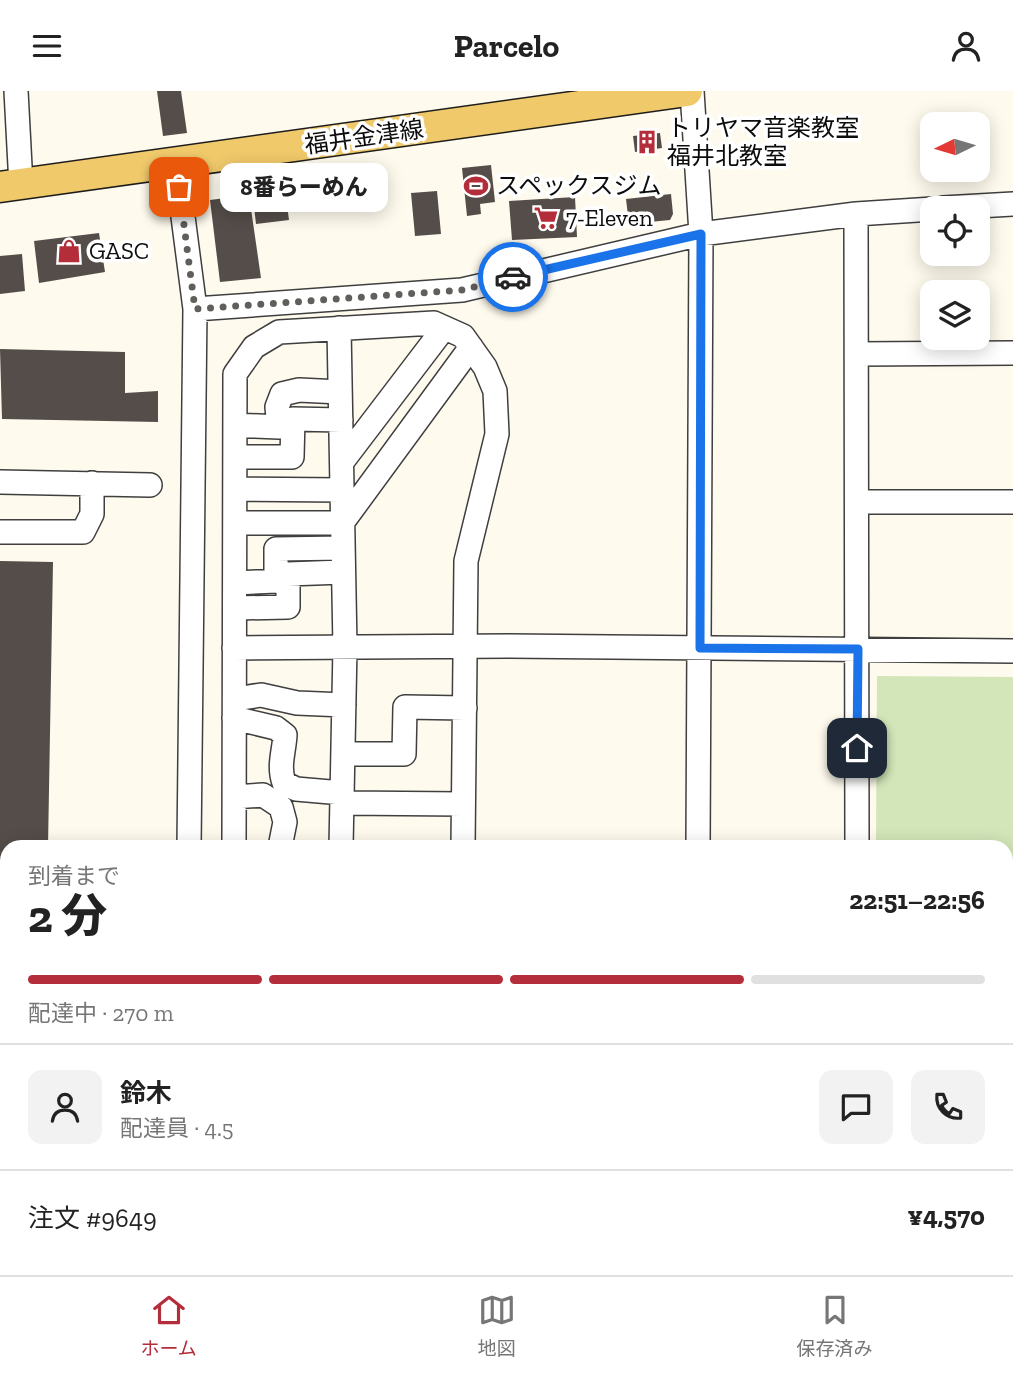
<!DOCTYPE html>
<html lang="ja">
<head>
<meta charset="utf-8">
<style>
  body { margin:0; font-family:"Zilla Slab","Noto Sans JP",serif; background:#f2f2f2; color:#222; height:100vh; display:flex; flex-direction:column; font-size:26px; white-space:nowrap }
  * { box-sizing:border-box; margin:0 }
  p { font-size:23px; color:#767676 }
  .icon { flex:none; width:38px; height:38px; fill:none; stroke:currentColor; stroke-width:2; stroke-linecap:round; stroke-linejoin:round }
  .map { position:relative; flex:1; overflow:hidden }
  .drawer { position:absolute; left:0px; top:749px; width:1013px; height:436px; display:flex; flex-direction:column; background:#fff; border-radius:21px 21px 0 0; box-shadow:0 4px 18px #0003 }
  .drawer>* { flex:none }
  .needle { width:46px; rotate:265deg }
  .fabs { position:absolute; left:920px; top:21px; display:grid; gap:14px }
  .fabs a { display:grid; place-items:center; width:70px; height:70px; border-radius:14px; background:#fff; box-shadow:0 4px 18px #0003; font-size:35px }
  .pin { position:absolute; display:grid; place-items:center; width:60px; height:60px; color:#fff; margin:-30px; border-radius:14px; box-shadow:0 4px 10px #0006 }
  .courier { position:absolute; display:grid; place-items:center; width:70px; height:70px; margin:-35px; border:5px solid #1a73e8; border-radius:50%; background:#fff; color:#222; box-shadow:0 2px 9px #0007 }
  .bubble { position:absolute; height:49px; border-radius:14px; background:#fff; box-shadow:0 4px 18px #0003; font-size:23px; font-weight:800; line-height:49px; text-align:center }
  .summary em { font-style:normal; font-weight:800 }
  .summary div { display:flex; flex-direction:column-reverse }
  .summary { display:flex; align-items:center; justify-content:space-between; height:119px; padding:0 28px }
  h1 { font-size:46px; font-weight:800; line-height:52px }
  .bar { display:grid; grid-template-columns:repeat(4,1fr); gap:10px 7px; align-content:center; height:84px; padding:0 28px }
  .bar i { height:9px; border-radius:5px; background:#e0e0e0 }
  .bar .active { background:#b32d3a }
  .bar p { grid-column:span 4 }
  .line { display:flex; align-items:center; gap:18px; padding:0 28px; border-top:2px solid #e0e0e0 }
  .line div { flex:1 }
  .round { display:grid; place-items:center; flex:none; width:74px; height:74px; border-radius:14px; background:#f2f2f2 }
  header { display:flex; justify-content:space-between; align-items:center; height:91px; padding:0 28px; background:#fff; font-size:32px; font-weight:800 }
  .tab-bar { display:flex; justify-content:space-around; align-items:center; height:98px; border-top:2px solid #e0e0e0; background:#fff; font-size:19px; color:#767676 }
  .tab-bar a { display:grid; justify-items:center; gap:4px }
  .tab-bar .active { color:#b32d3a }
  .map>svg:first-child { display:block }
  .green { fill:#d2e6b9 }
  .building { fill:#544d49 }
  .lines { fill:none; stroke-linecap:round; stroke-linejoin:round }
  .minor-casing { stroke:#3f3f3f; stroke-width:26 }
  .major-casing { stroke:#1d1d1d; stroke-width:33 }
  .minor { stroke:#fff; stroke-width:23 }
  .major { stroke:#f0c96b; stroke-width:30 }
  .done { stroke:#615f5b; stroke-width:7; stroke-dasharray:0 12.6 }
  .route { stroke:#1a73e8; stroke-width:9 }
  .labels { text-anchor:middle; stroke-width:7; stroke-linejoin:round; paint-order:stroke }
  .poi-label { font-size:24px; fill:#0c0c0c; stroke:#fff; text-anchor:start }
  .street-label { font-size:24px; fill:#0c0c0c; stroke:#fff }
</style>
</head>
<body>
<header><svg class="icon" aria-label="menu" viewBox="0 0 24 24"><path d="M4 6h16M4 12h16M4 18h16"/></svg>Parcelo<svg class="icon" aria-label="person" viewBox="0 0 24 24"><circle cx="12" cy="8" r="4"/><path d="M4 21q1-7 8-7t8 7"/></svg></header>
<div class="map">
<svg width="1013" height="1184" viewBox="0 0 1013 1184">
  <rect width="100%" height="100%" fill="#fefaed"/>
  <path class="green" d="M877,585l136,1v349h-7v-179h-130z"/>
  <path class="building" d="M157,0h24l6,42 -24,3z
    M660,42l2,15 -27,4 -2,-16z
    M491,74l4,37 -15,2 1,10 -14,2 -5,-48z
    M296,83l1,14 -12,2 4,30 -33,4 -5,-44z
    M437,100l4,43 -26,2 -4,-43z
    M671,103l2,20 -3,6 -41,4 -3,-25z
    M249,104l12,83 -41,4 -10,-82z
    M575,106l2,40 -65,3 -3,-39z
    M99,142l6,39 -66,11 -5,-42z
    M22,163l3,37 -25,3v-38z
    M0,258l125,3v41l33,-2v31l-156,-3z
    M0,470l53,1 -5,285h-41v56h-7z
    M0,834h7v289h-7z"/>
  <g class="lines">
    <g class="minor-casing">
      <path id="minor" d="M16,0l5,94
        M692,0l9,143 -3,613
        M176,72l19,146 -6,538
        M943,117l70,-4
        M195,218l267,-19 239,-56 155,-20
        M339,237l6,319 -4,200
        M858,263l155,-1
        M235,334l44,2 -2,-20 5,-13 17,-4 41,2
        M235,366h57l1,-38 48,1
        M342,371l102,-134
        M0,391l150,3
        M235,398l107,1
        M858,411h155
        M235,432h107l129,-176
        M0,441h83l9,-18v-31
        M235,492l41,-2v-32l67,-1
        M235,517l53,-1v-33l55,-2
        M234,557l275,-2 504,5
        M235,608l26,-4 36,8 47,2
        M234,627l42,10 9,7c-1,17 -7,31 -1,48l12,6 46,4
        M343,663h61l1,-47 60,1
        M234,706l29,-2 18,12 4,15 -5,25
        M342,712l121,1
        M234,756l1,-473 19,-27 25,-15 155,-9 29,13 22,31 10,24 2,43 -31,127 -3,286
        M857,756l-1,-633 77,-5
        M1006,967h7
        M1006,1130h7
        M0,1156h7
        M185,1184v-6
        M352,1184v-6
        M520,1184v-6
        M695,1184v-6
        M854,1184v-6
        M1000,1184v-6"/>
    </g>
    <g class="major-casing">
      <path id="major" d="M0,96l687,-96"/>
    </g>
    <use href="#minor" class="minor"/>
    <use href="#major" class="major"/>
  </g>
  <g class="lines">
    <path class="done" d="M179,96l16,122 267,-19 51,-13"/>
    <path class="route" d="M513,186l188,-43 -1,414 158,1 -1,99"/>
  </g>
  <defs>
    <g id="building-bare" transform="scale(1.89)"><path d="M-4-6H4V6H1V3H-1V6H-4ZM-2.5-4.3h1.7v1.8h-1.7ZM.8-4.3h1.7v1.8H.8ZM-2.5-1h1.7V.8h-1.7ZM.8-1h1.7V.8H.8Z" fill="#b32d3a" stroke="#fff" stroke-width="2.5" paint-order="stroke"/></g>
    <g id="stadium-bare" transform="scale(1.89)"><path d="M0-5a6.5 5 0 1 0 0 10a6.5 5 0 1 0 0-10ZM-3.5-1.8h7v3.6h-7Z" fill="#b32d3a" stroke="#fff" stroke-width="2.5" paint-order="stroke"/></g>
    <g id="supermarket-bare" transform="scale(1.89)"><path d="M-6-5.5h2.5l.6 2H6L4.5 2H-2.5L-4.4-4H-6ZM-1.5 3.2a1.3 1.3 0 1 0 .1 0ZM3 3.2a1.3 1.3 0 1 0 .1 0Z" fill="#b32d3a" stroke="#fff" stroke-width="2.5" paint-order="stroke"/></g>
    <g id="shop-bare" transform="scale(1.89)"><path d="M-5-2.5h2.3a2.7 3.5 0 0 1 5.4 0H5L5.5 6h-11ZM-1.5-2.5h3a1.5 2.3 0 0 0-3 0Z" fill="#b32d3a" stroke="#fff" stroke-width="2.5" paint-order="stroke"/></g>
  </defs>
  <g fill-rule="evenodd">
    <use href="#building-bare" x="647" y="51"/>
    <use href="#stadium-bare" x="476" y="95"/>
    <use href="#supermarket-bare" x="546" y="127"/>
    <use href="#shop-bare" x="69" y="160"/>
  </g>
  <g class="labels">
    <g class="poi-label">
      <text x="667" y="45">トリヤマ音楽教室<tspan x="667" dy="28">福井北教室</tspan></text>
      <text x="496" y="103">スペックスジム</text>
      <text x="566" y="135">7-Eleven</text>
      <text x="89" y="168">GASC</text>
    </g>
    <g class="street-label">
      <text transform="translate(364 46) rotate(-8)" y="8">福井金津線</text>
    </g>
  </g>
</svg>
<div class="fabs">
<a><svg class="needle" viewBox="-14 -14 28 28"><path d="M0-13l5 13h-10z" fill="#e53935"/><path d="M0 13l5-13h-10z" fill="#767676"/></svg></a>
<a><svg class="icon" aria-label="locate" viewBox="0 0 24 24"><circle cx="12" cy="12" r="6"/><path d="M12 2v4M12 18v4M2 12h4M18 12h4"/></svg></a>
<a><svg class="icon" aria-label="layers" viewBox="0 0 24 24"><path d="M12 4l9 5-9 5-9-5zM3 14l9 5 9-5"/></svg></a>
</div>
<div class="pin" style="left:179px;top:96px;background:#ea580c"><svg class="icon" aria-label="bag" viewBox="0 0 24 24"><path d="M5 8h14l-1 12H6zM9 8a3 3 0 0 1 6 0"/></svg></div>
<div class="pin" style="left:857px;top:657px;background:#1f2937"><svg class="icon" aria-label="home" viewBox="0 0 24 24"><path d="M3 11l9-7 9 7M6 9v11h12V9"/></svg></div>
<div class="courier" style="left:513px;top:186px"><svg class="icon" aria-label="car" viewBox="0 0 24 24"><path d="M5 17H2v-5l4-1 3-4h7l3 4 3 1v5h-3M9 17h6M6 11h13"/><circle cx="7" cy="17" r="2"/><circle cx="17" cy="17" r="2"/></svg></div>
<div class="bubble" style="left:220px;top:72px;width:168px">8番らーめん</div>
<section class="drawer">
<div class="summary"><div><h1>2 分</h1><p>到着まで</p></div><em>22:51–22:56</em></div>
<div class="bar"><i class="active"></i><i class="active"></i><i class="active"></i><i></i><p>配達中 · 270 m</p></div>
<div class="line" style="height:126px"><a class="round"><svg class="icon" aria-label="person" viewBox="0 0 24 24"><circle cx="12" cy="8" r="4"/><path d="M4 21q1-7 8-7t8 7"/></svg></a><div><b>鈴木</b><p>配達員 · 4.5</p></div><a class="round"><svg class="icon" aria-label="chat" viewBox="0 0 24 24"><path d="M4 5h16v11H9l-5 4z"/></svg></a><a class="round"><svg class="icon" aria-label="phone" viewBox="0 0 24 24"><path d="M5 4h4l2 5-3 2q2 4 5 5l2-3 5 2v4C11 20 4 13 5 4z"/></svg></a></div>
<div class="line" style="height:91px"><div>注文 #9649</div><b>¥4,570</b></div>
</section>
</div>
<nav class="tab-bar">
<a class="active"><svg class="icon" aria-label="home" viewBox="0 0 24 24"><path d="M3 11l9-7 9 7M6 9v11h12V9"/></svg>ホーム</a>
<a><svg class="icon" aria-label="map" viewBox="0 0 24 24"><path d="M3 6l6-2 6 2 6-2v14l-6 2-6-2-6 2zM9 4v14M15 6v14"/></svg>地図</a>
<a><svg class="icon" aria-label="saved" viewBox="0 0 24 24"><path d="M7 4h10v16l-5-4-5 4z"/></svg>保存済み</a>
</nav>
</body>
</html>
